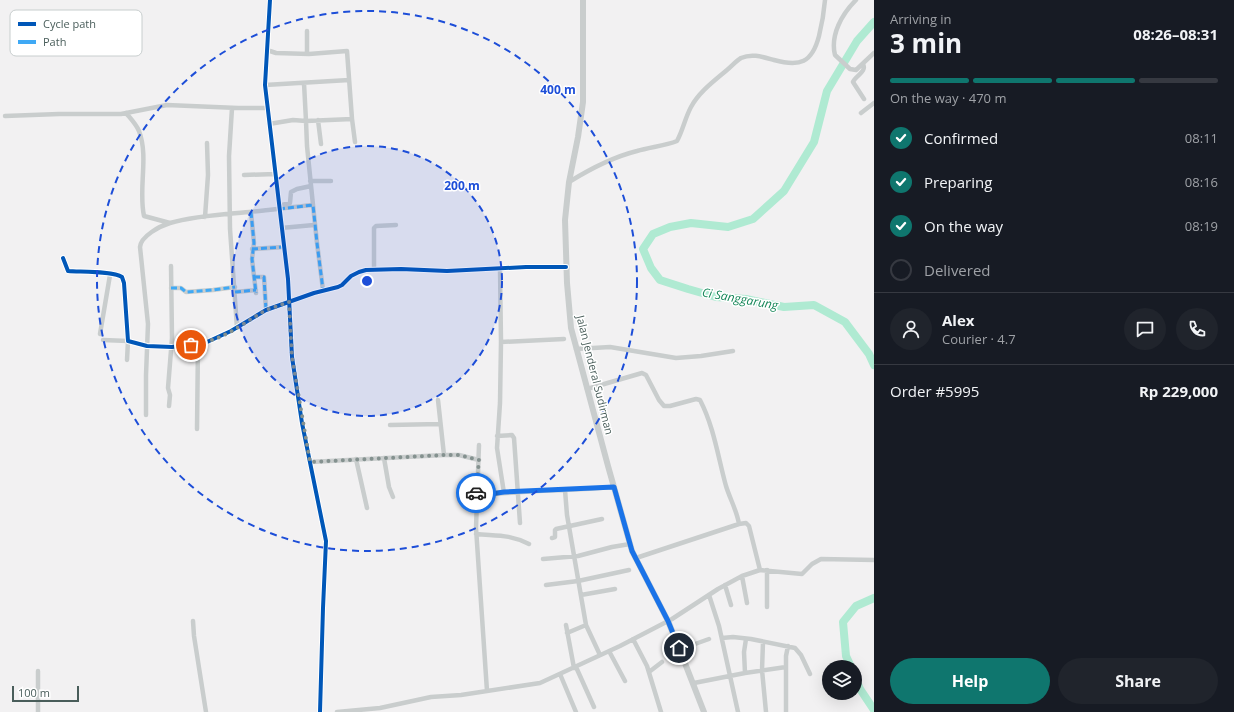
<!DOCTYPE html>
<html lang="en">
<head>
<meta charset="utf-8">
<style>
  body { margin:0; font-family:"Open Sans",sans-serif; background:#20242c; color:#f1f3f6; height:100vh; display:flex; flex-direction:column; font-size:15px; white-space:nowrap }
  * { box-sizing:border-box; margin:0 }
  p { font-size:13px; color:#9ea1a6 }
  .icon { flex:none; width:22px; height:22px; fill:none; stroke:currentColor; stroke-width:2; stroke-linecap:round; stroke-linejoin:round }
  .map { position:relative; flex:1; overflow:hidden }
  .sheet { display:flex; flex-direction:column; background:#171b24; width:360px }
  .sheet>* { flex:none }
  .buttons { position:absolute; left:822px; top:660px; display:grid; gap:8px }
  .buttons a { display:grid; place-items:center; width:40px; height:40px; border-radius:50%; background:#171b24; box-shadow:0 4px 16px #0002; font-size:20px }
  .scale { position:absolute; left:12px; bottom:10px; width:67px; box-sizing:border-box; padding-left:4px; border:2px solid #495d5a; border-top:0; font-size:11px; line-height:14px; white-space:nowrap; color:#495d5a; -webkit-text-stroke:3px #fff; paint-order:stroke }
  .pin { position:absolute; display:grid; place-items:center; width:34px; height:34px; color:#fff; margin:-17px; border:2px solid #fff; border-radius:50%; box-shadow:0 1px 4px #0007 }
  .courier { position:absolute; display:grid; place-items:center; width:40px; height:40px; margin:-20px; border:3px solid #1a73e8; border-radius:50%; background:#fff; color:#222; box-shadow:0 1px 5px #0007 }
  .overview em { font-style:normal; font-weight:700 }
  .overview div { display:flex; flex-direction:column-reverse }
  .overview { display:flex; align-items:center; justify-content:space-between; height:68px; padding:0 16px }
  h1 { font-size:26px; font-weight:700; line-height:30px }
  .bar { display:grid; grid-template-columns:repeat(4,1fr); gap:6px 4px; align-content:center; height:48px; padding:0 16px }
  .bar i { height:5px; border-radius:3px; background:#363941 }
  .bar .current { background:#0f766e }
  .bar p { grid-column:span 4 }
  .line { display:flex; align-items:center; gap:10px; padding:0 16px; border-top:1px solid #363941 }
  .line div { flex:1 }
  .round { display:grid; place-items:center; flex:none; width:42px; height:42px; border-radius:21px; background:#20242c }
  ol { padding:0 16px; list-style:none }
  li { display:flex; align-items:center; gap:12px; height:44px }
  li p { margin-inline-start:auto }
  li .icon { padding:4px; border-radius:50%; background:#0f766e; color:#fff; stroke-width:4 }
  li:last-child { color:#9ea1a6 }
  li i { width:22px; height:22px; border:2px solid #363941; border-radius:50% }
  .cta { display:flex; gap:8px; margin-top:auto; padding:8px 16px }
  .cta a { flex:1; height:46px; border-radius:24px; background:#0f766e; color:#fff; font-size:16px; font-weight:700; line-height:46px; text-align:center }
  .cta a+a { background:#20242c; color:#f1f3f6 }
  main { display:flex; flex:1; min-height:0 }
  .map>svg:first-child { display:block }
  .lines { fill:none; stroke-linecap:round; stroke-linejoin:round }
  .river { stroke:#afead2; stroke-width:8 }
  .street { stroke:#c9cdcd; stroke-width:4.5 }
  .secondary { stroke:#c9cdcd; stroke-width:6 }
  .quiet { stroke:#3fa9f5; stroke-width:3; stroke-dasharray:6 3; stroke-linecap:butt }
  .cycleway-casing { stroke:#fff; stroke-width:6 }
  .cycleway { stroke:#0057b8; stroke-width:4 }
  .done { stroke:#84918f; stroke-width:4; stroke-dasharray:0 7.2 }
  .route { stroke:#1a73e8; stroke-width:5 }
  .ring { fill:none; stroke:#1d4ed8; stroke-width:2; stroke-dasharray:7 5 }
  .labels { text-anchor:middle; stroke-width:3; stroke-linejoin:round; paint-order:stroke }
  .street-label { font-size:11px; fill:#495d5a; stroke:#fff }
  .water-label { font-size:12px; font-style:italic; fill:#158658; stroke:#fff }
  .key { fill:#fff; stroke:#c8cece; stroke-width:1 }
  .key-label { font-size:11px; fill:#495d5a }
  .centre { fill:#1d4ed8; stroke:#fff; stroke-width:2 }
  .ring-label { font-size:12px; text-anchor:middle; font-weight:bold; fill:#1d4ed8; stroke:#fff; stroke-width:3; stroke-linejoin:round; paint-order:stroke }
</style>
</head>
<body>
<main>
<div class="map">
<svg width="874" height="712" viewBox="0 0 874 712">
  <rect width="100%" height="100%" fill="#f2f1f2"/>
  <g class="lines">
    <path class="river" d="M874,22l-17,19 -30,50 -13,51 -30,49 -31,28 -25,8 -37,-4 -21,4 -17,7 -10,15 8,19 9,12 28,9 28,8 30,2 38,8 30,-2 31,17 24,32 5,11
      M851,667l-5,-11 -3,-34 13,-16 18,-8
      M855,677l5,12 14,21"/>
    <path class="street" d="M270,0l-5,85 23,194 4,78 10,66 24,118 -3,67 -3,104
      M856,0c-14,14 -26,35 -21,55l15,14 6,1 18,-17
      M307,31v23
      M267,50l9,3 33,1 38,-3 5,68 -46,2 -2,-38
      M863,64c4,8 -7,11 -10,18l11,17
      M265,85l84,-5
      M232,108l-3,48 1,73 7,99
      M126,113c5,6 10,11 13,18 10,26 -1,58 5,85l26,7
      M861,113l13,-10
      M5,116l54,-2h62l46,-9 71,3h29
      M352,119l3,23
      M318,120l3,24
      M269,124l24,-4 13,1 1,25 6,59
      M244,175l31,-1
      M310,181h21
      M569,182c21,-13 44,-25 68,-31 13,-4 28,-5 40,-10 6,-11 8,-23 14,-34 8,-15 23,-26 36,-37 5,-4 9,-9 14,-12 11,-5 22,-1 33,2 26,7 38,3 45,-24 3,-12 5,-24 6,-36
      M282,209v-4l8,-2 1,-11 6,-3 14,-3
      M251,212l3,31 -2,16 4,34
      M205,217l3,-42 -1,-32
      M281,228l33,-3
      M252,249l32,-2
      M63,258l5,13c13,1 45,0 54,6l2,6 4,58 19,5 25,1 35,-5 24,-11 35,-21 48,-17 24,-6 4,-2 9,-9 8,-4 7,-2 35,-1 46,2 79,-4h40
      M500,268l1,74 63,-3
      M374,270v-42l2,-2 20,-1
      M254,277h10l2,33
      M171,288h10l5,4 27,-2 22,-3
      M235,292l21,-2
      M100,334l10,-59
      M103,340l25,1 -1,19
      M501,342l-1,61 -3,45 7,45
      M576,349l34,-2 66,11 25,-2 32,-5
      M587,389l55,-16 4,2 13,25 5,6h6l26,-7 4,1c14,27 18,57 26,86 4,13 11,25 13,38
      M438,400l6,55
      M169,406l1,-11 -2,-7 4,-50 -1,-72
      M146,415v-40l2,-51 -8,-77c1,-11 20,-21 30,-24 22,-7 55,-9 79,-11 21,-2 43,-5 64,-7l4,38 6,47
      M390,425l50,-1
      M197,429l1,-85
      M497,436l15,-1 2,3 6,85
      M479,445l-3,83 11,163
      M384,458l5,29 4,10
      M356,459l11,49
      M310,462l134,-7h15l20,5
      M565,490l2,25 19,110 14,30
      M476,496c46,-6 92,-5 138,-9
      M476,534c21,2 33,0 53,10
      M552,538l3,-1v-7l1,-1 46,-10
      M636,558l103,-34 7,-1 3,3 11,44
      M543,559l35,-3 34,-9 18,-3
      M742,576l5,27
      M546,585l32,-4 51,-11
      M725,585l6,20
      M581,595l34,-6
      M709,595l10,31 19,86
      M767,607v-37
      M193,621l1,15 12,76
      M566,625l8,43
      M567,633l19,-8
      M722,638l11,-1 18,2 44,9 6,7 9,19
      M633,639l14,27 14,46
      M763,642l-1,28 4,42
      M609,651l16,30
      M681,653l14,-9 14,-5
      M576,667l18,40
      M786,667v-11l2,-10
      M38,671v41
      M649,672l13,-10
      M745,673l-1,-21 2,-13
      M560,674l16,38
      M694,683l51,-10 41,-6v45
      M337,712l43,-4 51,-11 30,-2 79,-12 80,-37 52,-27 46,-30 24,-13 18,-6 42,4 10,-10 9,-5 53,1"/>
    <path class="secondary" d="M583,0v102l-5,35 -9,45 -4,38 2,63 4,45 37,138 24,85 36,70 13,32 23,59"/>
    <path class="quiet" d="M279,209l34,-4 4,38 6,47
      M251,212l3,31 -2,16 4,34
      M252,249l32,-2
      M254,277h10l2,33
      M171,288h10l5,4 27,-2 22,-3
      M235,292l21,-2"/>
    <g class="cycleway-casing">
      <path id="cycleway" d="M270,0l-5,85 23,194 4,78 10,66 24,118 -3,67 -3,104
        M63,258l5,13c13,1 45,0 54,6l2,6 4,58 19,5 25,1 35,-5 24,-11 35,-21 48,-17 24,-6 4,-2 9,-9 8,-4 7,-2 35,-1 46,2 79,-4h40"/>
    </g>
    <use href="#cycleway" class="cycleway"/>
  </g>
  <g class="lines">
    <path class="done" d="M191,345l25,-6 16,-8 34,-21 23,-8 3,55 18,105 134,-7h15l20,5 -3,33"/>
    <path class="route" d="M476,493v3l28,-4 110,-5 18,64 36,70 11,27"/>
  </g>
  <circle cx="367" cy="281" r="135" fill="#1d4ed8" fill-opacity=".12"/>
  <g class="ring">
    <circle cx="367" cy="281" r="135"/>
    <circle cx="367" cy="281" r="270"/>
  </g>
  <g class="labels">
    <g class="street-label">
      <text transform="translate(595 375) rotate(76)" y="4">Jalan Jenderal Sudirman</text>
    </g>
    <g class="water-label">
      <text transform="translate(740 299) rotate(10)" y="4">Ci Sanggarung</text>
    </g>
  </g>
  <rect x="10" y="10" width="132" height="46" rx="6" class="key"/>
  <rect x="18" y="22" width="18" height="4" fill="#0057b8"/>
  <rect x="18" y="40" width="18" height="4" fill="#3fa9f5"/>
  <g class="key-label">
    <text x="43" y="28">Cycle path</text>
    <text x="43" y="46">Path</text>
  </g>
  <circle cx="367" cy="281" r="6" class="centre"/>
  <g class="ring-label">
    <text x="558" y="94">400 m</text>
    <text x="462" y="190">200 m</text>
  </g>
</svg>
<div class="buttons">
<a><svg class="icon" aria-label="layers" viewBox="0 0 24 24"><path d="M12 4l9 5-9 5-9-5zM3 14l9 5 9-5"/></svg></a>
</div>
<div class="scale">100 m</div>
<div class="pin" style="left:191px;top:345px;background:#ea580c"><svg class="icon" aria-label="bag" viewBox="0 0 24 24"><path d="M5 8h14l-1 12H6zM9 8a3 3 0 0 1 6 0"/></svg></div>
<div class="pin" style="left:679px;top:648px;background:#1f2937"><svg class="icon" aria-label="home" viewBox="0 0 24 24"><path d="M3 11l9-7 9 7M6 9v11h12V9"/></svg></div>
<div class="courier" style="left:476px;top:493px"><svg class="icon" aria-label="car" viewBox="0 0 24 24"><path d="M5 17H2v-5l4-1 3-4h7l3 4 3 1v5h-3M9 17h6M6 11h13"/><circle cx="7" cy="17" r="2"/><circle cx="17" cy="17" r="2"/></svg></div>
</div>
<section class="sheet">
<div class="overview"><div><h1>3 min</h1><p>Arriving in</p></div><em>08:26–08:31</em></div>
<div class="bar"><i class="current"></i><i class="current"></i><i class="current"></i><i></i><p>On the way · 470 m</p></div>
<ol>
<li><svg class="icon" aria-label="check" viewBox="0 0 24 24"><path d="M5 12l5 5 9-10"/></svg>Confirmed<p>08:11</p></li>
<li><svg class="icon" aria-label="check" viewBox="0 0 24 24"><path d="M5 12l5 5 9-10"/></svg>Preparing<p>08:16</p></li>
<li><svg class="icon" aria-label="check" viewBox="0 0 24 24"><path d="M5 12l5 5 9-10"/></svg>On the way<p>08:19</p></li>
<li><i></i>Delivered</li>
</ol>
<div class="line" style="height:72px"><a class="round"><svg class="icon" aria-label="person" viewBox="0 0 24 24"><circle cx="12" cy="8" r="4"/><path d="M4 21q1-7 8-7t8 7"/></svg></a><div><b>Alex</b><p>Courier · 4.7</p></div><a class="round"><svg class="icon" aria-label="chat" viewBox="0 0 24 24"><path d="M4 5h16v11H9l-5 4z"/></svg></a><a class="round"><svg class="icon" aria-label="phone" viewBox="0 0 24 24"><path d="M5 4h4l2 5-3 2q2 4 5 5l2-3 5 2v4C11 20 4 13 5 4z"/></svg></a></div>
<div class="line" style="height:52px"><div>Order #5995</div><b>Rp 229,000</b></div>
<div class="cta"><a>Help</a><a>Share</a></div>
</section>
</main>
</body>
</html>
